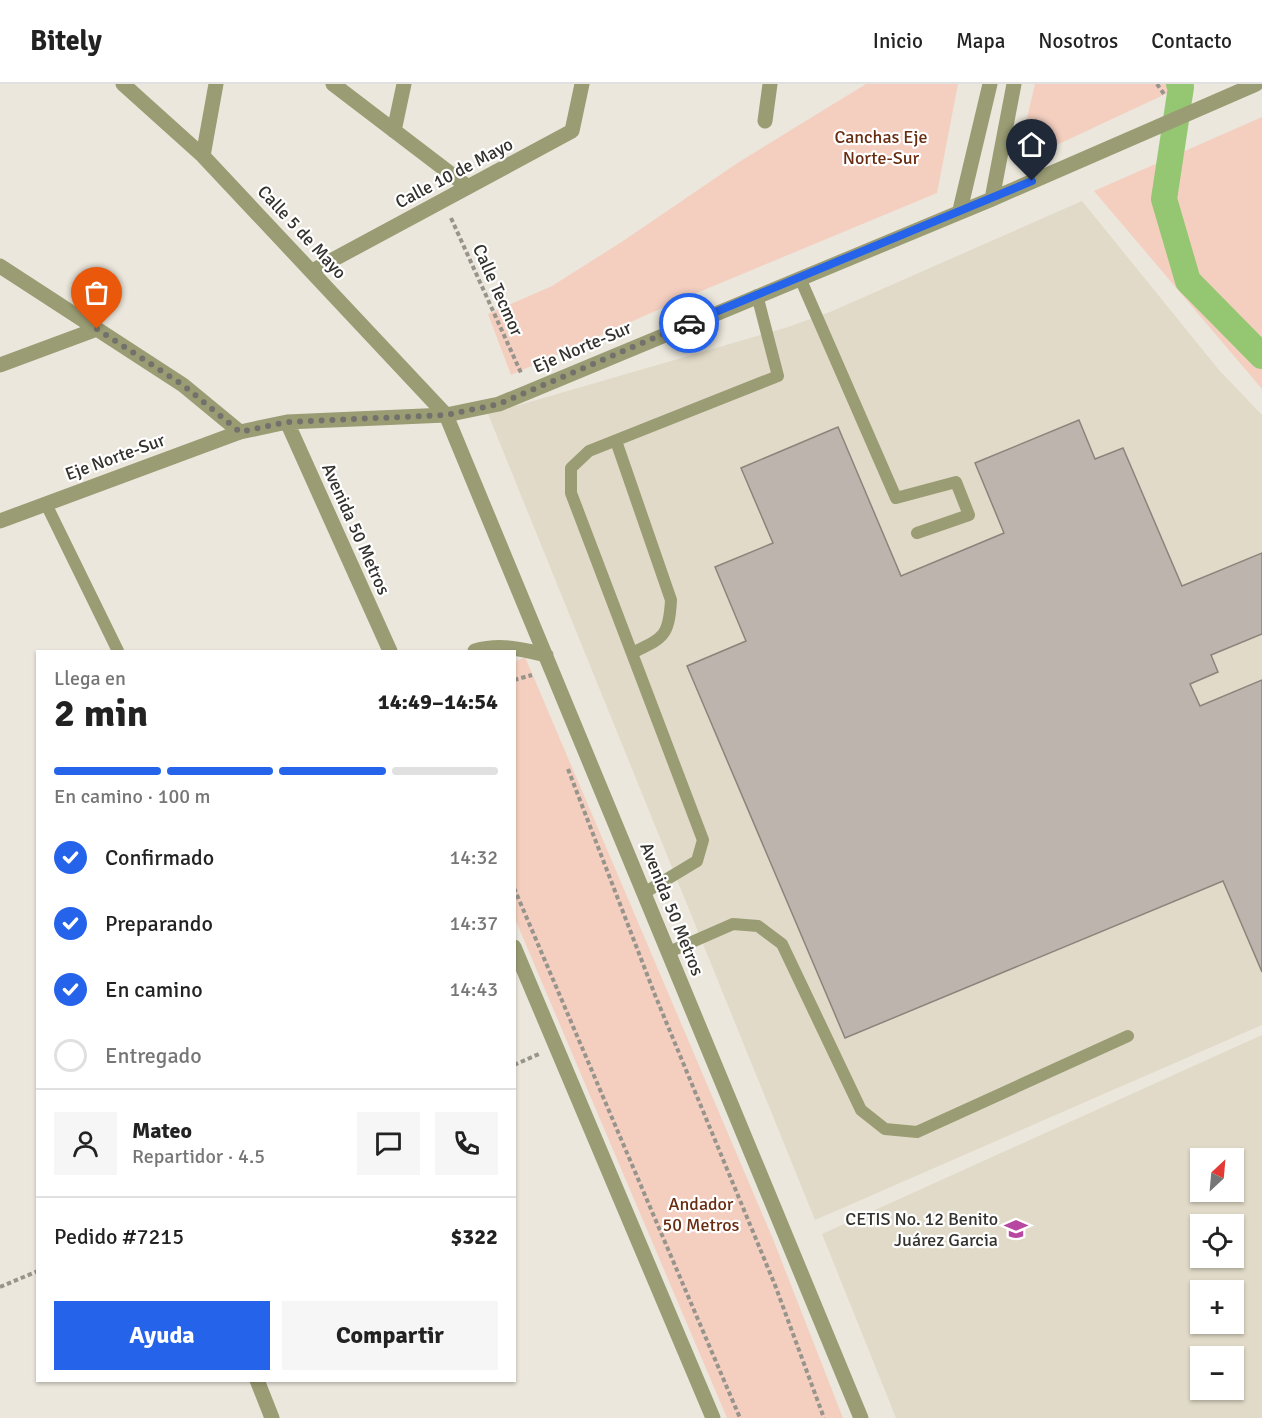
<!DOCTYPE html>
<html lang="es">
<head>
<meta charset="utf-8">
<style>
  body { margin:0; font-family:Signika,sans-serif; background:#f6f6f6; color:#222; height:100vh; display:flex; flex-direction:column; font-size:22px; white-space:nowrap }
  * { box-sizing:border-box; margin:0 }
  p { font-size:20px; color:#767676 }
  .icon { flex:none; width:33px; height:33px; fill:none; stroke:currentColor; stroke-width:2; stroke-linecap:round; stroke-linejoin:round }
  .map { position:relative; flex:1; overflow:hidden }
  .panel { position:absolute; left:36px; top:566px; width:480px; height:732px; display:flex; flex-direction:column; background:#fff; border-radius:0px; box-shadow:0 2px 4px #0004 }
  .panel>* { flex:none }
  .needle { width:39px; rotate:26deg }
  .fabs { position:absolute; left:1190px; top:1064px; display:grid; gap:12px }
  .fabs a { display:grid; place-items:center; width:54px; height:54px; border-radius:0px; background:#fff; box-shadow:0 2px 4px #0004; font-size:30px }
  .pin { position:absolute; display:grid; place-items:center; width:51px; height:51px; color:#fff; margin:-62px -26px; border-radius:50% 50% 50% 0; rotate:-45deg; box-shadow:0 0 6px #0007 }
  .pin .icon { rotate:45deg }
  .courier { position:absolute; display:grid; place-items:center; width:60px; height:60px; margin:-30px; border:4px solid #2563eb; border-radius:50%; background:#fff; color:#222; box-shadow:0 2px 8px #0007 }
  .headline em { font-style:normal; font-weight:800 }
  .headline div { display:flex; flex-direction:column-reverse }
  .headline { display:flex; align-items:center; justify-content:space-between; height:102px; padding:0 18px }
  h1 { font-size:39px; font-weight:800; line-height:45px }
  .bar { display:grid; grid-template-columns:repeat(4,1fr); gap:9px 6px; align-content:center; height:72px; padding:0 18px }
  .bar i { height:8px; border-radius:4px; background:#e0e0e0 }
  .bar .current { background:#2563eb }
  .bar p { grid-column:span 4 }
  .line { display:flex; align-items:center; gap:15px; padding:0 18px; border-top:2px solid #e0e0e0 }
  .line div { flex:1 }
  .round { display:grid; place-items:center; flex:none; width:63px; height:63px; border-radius:0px; background:#f6f6f6 }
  ol { padding:0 18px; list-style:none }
  li { display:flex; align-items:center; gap:18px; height:66px }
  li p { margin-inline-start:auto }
  li .icon { padding:6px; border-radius:50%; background:#2563eb; color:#fff; stroke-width:4 }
  li:last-child { color:#767676 }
  li i { width:33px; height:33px; border:3px solid #e0e0e0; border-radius:50% }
  .action { display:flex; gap:12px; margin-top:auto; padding:12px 18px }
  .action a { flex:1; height:69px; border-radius:0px; background:#2563eb; color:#fff; font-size:24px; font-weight:800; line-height:69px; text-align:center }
  .action a+a { background:#f6f6f6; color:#222 }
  header { display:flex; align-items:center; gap:36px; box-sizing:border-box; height:84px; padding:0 30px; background:#fff; border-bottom:2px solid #e0e0e0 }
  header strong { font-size:28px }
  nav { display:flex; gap:33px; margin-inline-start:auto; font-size:21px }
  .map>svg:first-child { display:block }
  .built { fill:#e1dac8; fill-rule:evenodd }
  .green { fill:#f4cfc0 }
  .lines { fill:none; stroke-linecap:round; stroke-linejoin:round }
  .canal { stroke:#95c772; stroke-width:26 }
  .building { fill:#bdb5ad; stroke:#8c847c; stroke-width:1.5 }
  .path { stroke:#97948c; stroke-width:4; stroke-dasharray:4.5 3; stroke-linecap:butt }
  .service { stroke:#9a9c74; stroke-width:12 }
  .minor { stroke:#9a9c74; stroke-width:15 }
  .tertiary { stroke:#9a9c74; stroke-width:15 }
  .done { stroke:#73716b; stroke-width:6; stroke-dasharray:0 10.8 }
  .route { stroke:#2563eb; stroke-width:8 }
  .labels { text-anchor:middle; stroke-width:4.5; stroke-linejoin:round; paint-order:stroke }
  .park-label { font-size:18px; fill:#682d11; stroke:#fff }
  .street-label { font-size:18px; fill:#33322e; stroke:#fff }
  .poi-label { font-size:18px; fill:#33322e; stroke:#fff; text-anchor:end }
</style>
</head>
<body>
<header>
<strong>Bitely</strong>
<nav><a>Inicio</a><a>Mapa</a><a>Nosotros</a><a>Contacto</a></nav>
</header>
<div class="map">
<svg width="1262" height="1334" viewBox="0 0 1262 1334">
  <rect width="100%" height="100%" fill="#ebe7dc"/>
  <path class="built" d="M1082,117l137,169 43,45v610l-447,195 -327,-806 300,-87 42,-15z
    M1262,951v383h-366l-74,-184zM1200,1074h33v33h-33zM1200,1140h33v33h-33zM1200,1206h33v33h-33zM1200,1272h33v33h-33z"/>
  <path class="green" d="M866,0h92l-21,109 -250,104 -176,78 -23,-61 64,-28 71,-45 116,-79z
    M1035,0h152l-171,80z
    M1262,33v272l-168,-198z
    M525,573l248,582 70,179h-116l-212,-499 -1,-257z"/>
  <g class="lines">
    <path class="canal" d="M1179,0l2,3 -17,112 24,82 74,75"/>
  </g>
  <path class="building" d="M1079,336l16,39 28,-11 59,138 80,-33v81l-51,21 7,17 -28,12 10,22 62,-26v292l-39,-91 -378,157 -158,-372 59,-25 -31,-74 58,-24 -32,-75 97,-41 63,149 103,-43 -29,-70z"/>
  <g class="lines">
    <path class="path" d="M1157,0l7,10
      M451,134l71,157
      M514,596l18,-5
      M568,685l87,226 120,290 49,133
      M514,804l226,530
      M514,981l25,-11
      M0,1203l38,-16"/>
    <path class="service" d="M800,194l96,220 60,-16 13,33 -52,18
      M616,357l55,159c-2,37 -8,38 -39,53
      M46,420l72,147
      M644,809l53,-32 6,-21 -132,-347v-25l18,-17 189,-75 -21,-81
      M669,868l64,-28 25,2 24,18 79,166 24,19 32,3 211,-96"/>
    <path class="minor" d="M123,0l80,72 243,259 53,-11 493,-205 264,-115
      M333,0l135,103
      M765,37l5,-37
      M394,47l10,-47
      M203,72l13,-72
      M992,115l22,-115
      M960,126l30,-126
      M0,182l183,119 57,47
      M312,187l260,-140 10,-47
      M0,281l97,-36
      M257,1296l15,38"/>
    <path class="tertiary" d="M287,338l103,229
      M0,437l240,-89 47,-10 159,-7 415,1003
      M475,567c24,-7 47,-2 71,4
      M514,863l199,471"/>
  </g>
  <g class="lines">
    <path class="done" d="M97,245l86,56 57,47 47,-10 159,-7 53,-11 190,-81"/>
    <path class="route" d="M689,239l343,-142"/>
  </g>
  <defs>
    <g id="school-bare" transform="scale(1.8)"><path d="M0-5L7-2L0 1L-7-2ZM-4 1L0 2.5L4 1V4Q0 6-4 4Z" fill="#b847a2" stroke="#fff" stroke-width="2.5" paint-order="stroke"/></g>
  </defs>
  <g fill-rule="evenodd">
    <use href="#school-bare" x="1016" y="1145"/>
  </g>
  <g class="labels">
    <g class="park-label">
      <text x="881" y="59">Canchas Eje<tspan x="881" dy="21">Norte-Sur</tspan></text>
      <text x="701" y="1126">Andador<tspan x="701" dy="21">50 Metros</tspan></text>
    </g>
    <g class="street-label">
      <text transform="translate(454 89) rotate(-28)" y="6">Calle 10 de Mayo</text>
      <text transform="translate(302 148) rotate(47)" y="6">Calle 5 de Mayo</text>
      <text transform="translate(498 206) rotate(66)" y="6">Calle Tecmor</text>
      <text transform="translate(582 263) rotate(-23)" y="6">Eje Norte-Sur</text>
      <text transform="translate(115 373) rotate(-20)" y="6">Eje Norte-Sur</text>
      <text transform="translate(356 445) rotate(66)" y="6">Avenida 50 Metros</text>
      <text transform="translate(672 825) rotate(68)" y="6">Avenida 50 Metros</text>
    </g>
    <g class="poi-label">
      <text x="998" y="1141">CETIS No. 12 Benito<tspan x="998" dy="21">Juárez Garcia</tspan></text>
    </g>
  </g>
</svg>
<div class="fabs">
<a><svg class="needle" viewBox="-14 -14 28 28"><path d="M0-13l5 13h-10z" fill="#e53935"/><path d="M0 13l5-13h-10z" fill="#767676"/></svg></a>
<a><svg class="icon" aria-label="locate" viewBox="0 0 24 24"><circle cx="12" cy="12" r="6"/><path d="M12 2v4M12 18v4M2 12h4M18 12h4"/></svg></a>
<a>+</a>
<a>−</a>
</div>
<div class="pin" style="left:97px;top:245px;background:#ea580c"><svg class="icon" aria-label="bag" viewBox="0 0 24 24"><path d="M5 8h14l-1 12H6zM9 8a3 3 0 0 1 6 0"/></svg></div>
<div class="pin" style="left:1032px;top:97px;background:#1f2937"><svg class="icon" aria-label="home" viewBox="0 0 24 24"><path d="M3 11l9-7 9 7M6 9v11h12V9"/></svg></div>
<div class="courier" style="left:689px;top:239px"><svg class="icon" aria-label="car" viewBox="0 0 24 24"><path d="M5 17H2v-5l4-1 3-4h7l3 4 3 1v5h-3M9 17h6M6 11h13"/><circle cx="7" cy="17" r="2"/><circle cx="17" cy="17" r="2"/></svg></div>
<section class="panel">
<div class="headline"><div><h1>2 min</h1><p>Llega en</p></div><em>14:49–14:54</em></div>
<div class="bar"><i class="current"></i><i class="current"></i><i class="current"></i><i></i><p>En camino · 100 m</p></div>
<ol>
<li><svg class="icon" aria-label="check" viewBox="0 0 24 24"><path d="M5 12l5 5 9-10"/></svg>Confirmado<p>14:32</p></li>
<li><svg class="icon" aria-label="check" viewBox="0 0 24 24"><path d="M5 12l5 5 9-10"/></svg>Preparando<p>14:37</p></li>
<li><svg class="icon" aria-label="check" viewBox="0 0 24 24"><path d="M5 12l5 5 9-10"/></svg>En camino<p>14:43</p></li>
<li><i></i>Entregado</li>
</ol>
<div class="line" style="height:108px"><a class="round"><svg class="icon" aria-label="person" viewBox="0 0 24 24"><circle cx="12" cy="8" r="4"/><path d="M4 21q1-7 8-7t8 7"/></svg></a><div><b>Mateo</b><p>Repartidor · 4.5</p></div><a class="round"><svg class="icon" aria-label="chat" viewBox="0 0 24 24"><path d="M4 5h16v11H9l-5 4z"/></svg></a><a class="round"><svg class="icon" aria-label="phone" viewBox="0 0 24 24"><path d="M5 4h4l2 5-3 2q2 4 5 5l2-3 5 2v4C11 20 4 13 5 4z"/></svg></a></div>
<div class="line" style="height:78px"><div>Pedido #7215</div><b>$322</b></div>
<div class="action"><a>Ayuda</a><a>Compartir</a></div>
</section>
</div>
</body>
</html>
